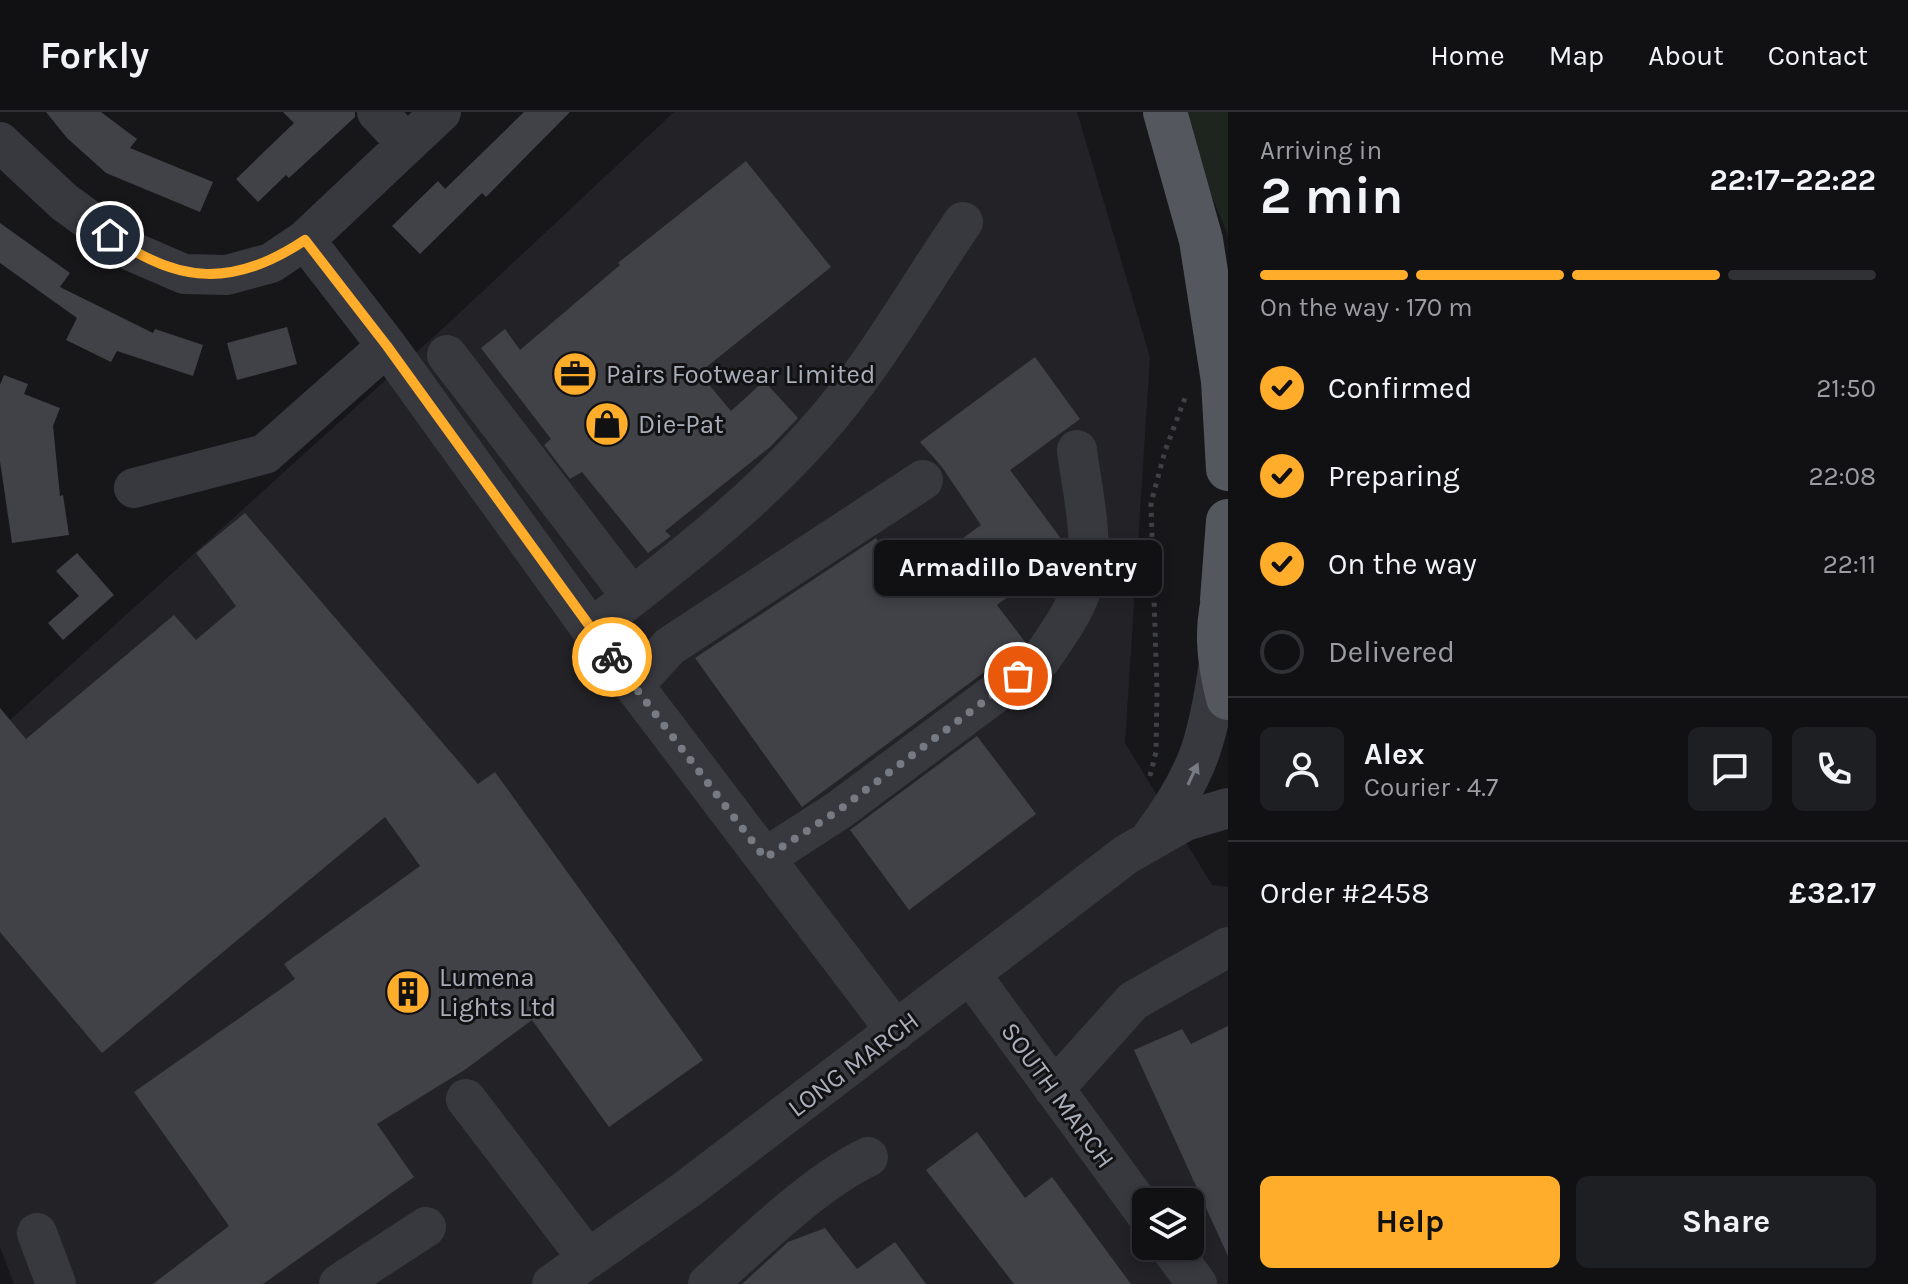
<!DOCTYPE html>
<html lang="en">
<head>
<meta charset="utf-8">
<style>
  body { margin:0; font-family:Karla,sans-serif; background:#1e1f22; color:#f1f3f6; height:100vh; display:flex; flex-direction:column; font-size:30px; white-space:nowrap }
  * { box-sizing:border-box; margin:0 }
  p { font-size:26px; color:#9c9da0 }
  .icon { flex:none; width:44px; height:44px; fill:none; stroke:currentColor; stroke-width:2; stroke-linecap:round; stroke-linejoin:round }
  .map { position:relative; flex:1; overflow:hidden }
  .sheet { display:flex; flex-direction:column; background:#111114; width:680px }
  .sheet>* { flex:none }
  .fabs { position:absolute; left:1132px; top:1076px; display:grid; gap:16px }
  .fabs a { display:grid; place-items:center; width:72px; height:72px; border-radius:12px; background:#111114; box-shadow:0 4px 12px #0003,0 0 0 2px #303134; font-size:40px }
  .pin { position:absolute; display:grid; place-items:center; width:68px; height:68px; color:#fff; margin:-34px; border:4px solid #fff; border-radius:50%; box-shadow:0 2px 8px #0007 }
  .courier { position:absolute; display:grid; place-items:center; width:80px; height:80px; margin:-40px; border:6px solid #ffad2a; border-radius:50%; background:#fff; color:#222; box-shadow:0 2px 10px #0007 }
  .bubble { position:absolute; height:56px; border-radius:12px; background:#111114; box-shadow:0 4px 12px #0003,0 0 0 2px #303134; font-size:26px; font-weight:700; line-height:56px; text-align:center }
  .headline em { font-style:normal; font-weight:700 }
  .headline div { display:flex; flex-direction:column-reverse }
  .headline { display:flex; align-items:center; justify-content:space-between; height:136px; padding:0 32px }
  h1 { font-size:52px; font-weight:700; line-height:60px }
  .bar { display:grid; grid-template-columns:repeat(4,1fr); gap:12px 8px; align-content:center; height:96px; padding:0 32px }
  .bar i { height:10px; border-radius:6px; background:#303134 }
  .bar .current { background:#ffad2a }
  .bar p { grid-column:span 4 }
  .line { display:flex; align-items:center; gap:20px; padding:0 32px; border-top:2px solid #303134 }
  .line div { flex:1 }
  .round { display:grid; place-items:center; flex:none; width:84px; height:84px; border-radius:12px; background:#1e1f22 }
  ol { padding:0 32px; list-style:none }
  li { display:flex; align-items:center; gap:24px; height:88px }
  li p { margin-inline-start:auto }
  li .icon { padding:8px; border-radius:50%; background:#ffad2a; color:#111; stroke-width:4 }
  li:last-child { color:#9c9da0 }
  li i { width:44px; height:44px; border:4px solid #303134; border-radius:50% }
  .button { display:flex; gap:16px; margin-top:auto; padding:16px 32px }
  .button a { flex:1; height:92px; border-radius:12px; background:#ffad2a; color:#111; font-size:32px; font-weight:700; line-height:92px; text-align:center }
  .button a+a { background:#1e1f22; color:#f1f3f6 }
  header { display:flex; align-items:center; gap:48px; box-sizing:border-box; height:112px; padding:0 40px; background:#111114; border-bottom:2px solid #303134 }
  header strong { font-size:38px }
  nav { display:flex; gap:44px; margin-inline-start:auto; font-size:28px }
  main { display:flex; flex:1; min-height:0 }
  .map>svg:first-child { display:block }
  .built { fill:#232327; fill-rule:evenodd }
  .green { fill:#1d251e }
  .building { fill:#414247 }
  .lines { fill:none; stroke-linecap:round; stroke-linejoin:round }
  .path { stroke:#3e4146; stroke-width:5; stroke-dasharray:4 6; stroke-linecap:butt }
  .minor { stroke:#38393f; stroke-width:40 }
  .major { stroke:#54575e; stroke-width:44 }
  .oneway { fill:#767a83 }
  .done { stroke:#767a82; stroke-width:8; stroke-dasharray:0 14.4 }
  .route { stroke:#ffad2a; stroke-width:10 }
  .labels { text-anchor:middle; stroke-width:6; stroke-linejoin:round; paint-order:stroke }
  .poi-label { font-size:26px; fill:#a9afba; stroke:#121215; text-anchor:start }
  .street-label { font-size:26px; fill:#a9afba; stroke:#121215 }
</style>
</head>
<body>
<header>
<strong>Forkly</strong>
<nav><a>Home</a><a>Map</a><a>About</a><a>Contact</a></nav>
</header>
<main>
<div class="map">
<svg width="1228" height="1172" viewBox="0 0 1228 1172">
  <rect width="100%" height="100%" fill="#17171a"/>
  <path class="built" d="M674,0h403l73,245 -25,386 87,142 16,2v397h-1214l-14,-37v-518l452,-409zM1146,1090h44v44h-44z"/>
  <path class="green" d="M1188,0h40v123l-29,-69z"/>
  <path class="building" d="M46,0h55l36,27 -7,9 83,34 -13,30 -94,-39 -39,-35z
    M283,0h72v5l-66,61 -3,-3 -28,27 -22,-23 58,-56z
    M524,0h46l-84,85 -4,-4 -62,61 -28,-28 46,-45 7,8z
    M746,49l85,106 -132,106 32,38 33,-30 34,37 -28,29 -105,84 6,5 -23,17 -66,-81 -12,7 -26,-34 7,-6 -70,-91 24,-19 15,21 100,-85 -2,-2z
    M0,111l70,50 -10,14 93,46 2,-4 48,16 -10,31 -76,-25 -6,11 -45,-22 11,-22 -77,-55z
    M287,215l10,37 -60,16 -10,-37z
    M1035,245l45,62 -70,51 55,74v11l-68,50 28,37 -223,165 -107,-149 181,-120 30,42 75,-55 -39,-58 -22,-25z
    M4,263l24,9 -4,10 36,14 -7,18 7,70 3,-1 6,40 -57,8 -12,-82v-76z
    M245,401l233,271 17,-12 208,288 -94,67 -77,-107 -66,49 -89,55 37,53 -151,107h-110l76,-58 -95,-134 161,-113 -11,-15 136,-98 -35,-49 -283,236 -102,-121v-224l26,31 148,-124 22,25 40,-34 -40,-53z
    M77,441l37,42 -51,45 -15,-17 31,-27 -23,-25z
    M977,624l59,78 -127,96 -59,-80z
    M1228,914v230l-94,-206 48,-21 9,15z
    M977,1020l48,66 27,-21 79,107h-117l-88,-114z
    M825,1116l32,41 38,-27 31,42h-184l46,-42z"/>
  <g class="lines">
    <path class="path" d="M1150,664l6,-24 1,-61 -6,-188 14,-52 20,-53"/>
    <path class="minor" d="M377,0l30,32
      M0,30l64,60 69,50 51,22 43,1 44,-12 34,-23 136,-128
      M305,128l82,106 204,283 305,402
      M447,243l185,242
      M134,376l131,-34 122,-108
      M591,517c78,-61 159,-122 225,-197 56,-62 99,-140 147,-210
      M634,573l36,-39 253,-166
      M1152,724c47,-62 56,-97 67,-173
      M765,746l74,-48 202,-151c16,-23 32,-45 41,-71 15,-41 0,-96 -5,-138
      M971,863l175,239
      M1054,977l79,-88 95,-54
      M466,987l122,160
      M37,1121l19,51
      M1169,1134l28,38
      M339,1172l87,-57
      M552,1172l134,-94 441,-336 58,-33 43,-13
      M708,1172c44,-40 107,-102 160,-127"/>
    <path class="major" d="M1165,0l36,128 22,141 5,88
      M1228,472c-14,39 -10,75 0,114
      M1222,488l6,-79"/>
  </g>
  <defs><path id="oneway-solid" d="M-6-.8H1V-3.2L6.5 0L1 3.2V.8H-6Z" transform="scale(2)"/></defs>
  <use class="oneway" href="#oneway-solid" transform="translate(1193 662) rotate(-65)"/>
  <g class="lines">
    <path class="done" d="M612,545l153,201 74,-48 179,-134"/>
    <path class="route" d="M110,123c68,50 125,52 195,5l82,106 225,311"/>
  </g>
  <defs>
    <g id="office-disc" transform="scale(2.3)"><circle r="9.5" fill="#ffad2a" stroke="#121215"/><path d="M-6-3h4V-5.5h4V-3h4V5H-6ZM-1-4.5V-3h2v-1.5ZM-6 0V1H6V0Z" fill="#111"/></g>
    <g id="shop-disc" transform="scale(2.3)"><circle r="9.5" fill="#ffad2a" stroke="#121215"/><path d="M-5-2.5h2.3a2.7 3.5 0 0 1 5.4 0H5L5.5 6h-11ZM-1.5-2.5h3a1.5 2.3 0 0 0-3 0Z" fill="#111"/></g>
    <g id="building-disc" transform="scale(2.3)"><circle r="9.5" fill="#ffad2a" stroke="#121215"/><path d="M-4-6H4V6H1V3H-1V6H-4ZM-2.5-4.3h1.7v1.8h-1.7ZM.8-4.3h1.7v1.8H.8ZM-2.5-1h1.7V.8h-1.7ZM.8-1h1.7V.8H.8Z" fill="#111"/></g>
  </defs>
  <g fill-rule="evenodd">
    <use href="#office-disc" x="575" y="262"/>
    <use href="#shop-disc" x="607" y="312"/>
    <use href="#building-disc" x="408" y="880"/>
  </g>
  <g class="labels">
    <g class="poi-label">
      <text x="606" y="271">Pairs Footwear Limited</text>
      <text x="638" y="321">Die-Pat</text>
      <text x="439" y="874">Lumena<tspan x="439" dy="30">Lights Ltd</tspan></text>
    </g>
    <g class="street-label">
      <text transform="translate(853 952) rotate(-37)" y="9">LONG MARCH</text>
      <text transform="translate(1058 983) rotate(54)" y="9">SOUTH MARCH</text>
    </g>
  </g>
</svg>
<div class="fabs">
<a><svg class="icon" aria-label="layers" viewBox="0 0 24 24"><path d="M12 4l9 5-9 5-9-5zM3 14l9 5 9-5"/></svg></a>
</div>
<div class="pin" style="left:1018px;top:564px;background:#ea580c"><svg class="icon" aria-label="bag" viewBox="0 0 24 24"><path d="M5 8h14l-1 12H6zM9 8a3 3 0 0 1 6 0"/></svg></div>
<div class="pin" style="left:110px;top:123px;background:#1f2937"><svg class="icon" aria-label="home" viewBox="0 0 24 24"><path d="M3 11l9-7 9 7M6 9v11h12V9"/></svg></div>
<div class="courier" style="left:612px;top:545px"><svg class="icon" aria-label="bike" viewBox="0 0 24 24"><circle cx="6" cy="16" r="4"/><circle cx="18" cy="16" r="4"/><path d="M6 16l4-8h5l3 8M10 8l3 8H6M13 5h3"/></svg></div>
<div class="bubble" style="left:874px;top:428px;width:288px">Armadillo Daventry</div>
</div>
<section class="sheet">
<div class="headline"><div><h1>2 min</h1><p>Arriving in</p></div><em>22:17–22:22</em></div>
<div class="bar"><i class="current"></i><i class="current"></i><i class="current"></i><i></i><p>On the way · 170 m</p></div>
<ol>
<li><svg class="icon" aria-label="check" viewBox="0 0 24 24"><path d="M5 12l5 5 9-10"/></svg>Confirmed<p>21:50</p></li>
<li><svg class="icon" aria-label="check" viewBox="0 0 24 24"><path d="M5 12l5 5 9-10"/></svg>Preparing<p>22:08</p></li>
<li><svg class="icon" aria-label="check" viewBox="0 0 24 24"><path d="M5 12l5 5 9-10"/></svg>On the way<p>22:11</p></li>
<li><i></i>Delivered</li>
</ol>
<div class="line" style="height:144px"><a class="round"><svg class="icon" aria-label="person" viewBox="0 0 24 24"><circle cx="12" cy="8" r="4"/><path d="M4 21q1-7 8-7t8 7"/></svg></a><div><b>Alex</b><p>Courier · 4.7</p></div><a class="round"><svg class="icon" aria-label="chat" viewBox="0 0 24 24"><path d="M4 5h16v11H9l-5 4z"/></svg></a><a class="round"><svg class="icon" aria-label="phone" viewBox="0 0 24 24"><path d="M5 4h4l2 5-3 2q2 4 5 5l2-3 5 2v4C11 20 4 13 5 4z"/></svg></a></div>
<div class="line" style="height:104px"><div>Order #2458</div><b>£32.17</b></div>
<div class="button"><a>Help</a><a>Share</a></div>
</section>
</main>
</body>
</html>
